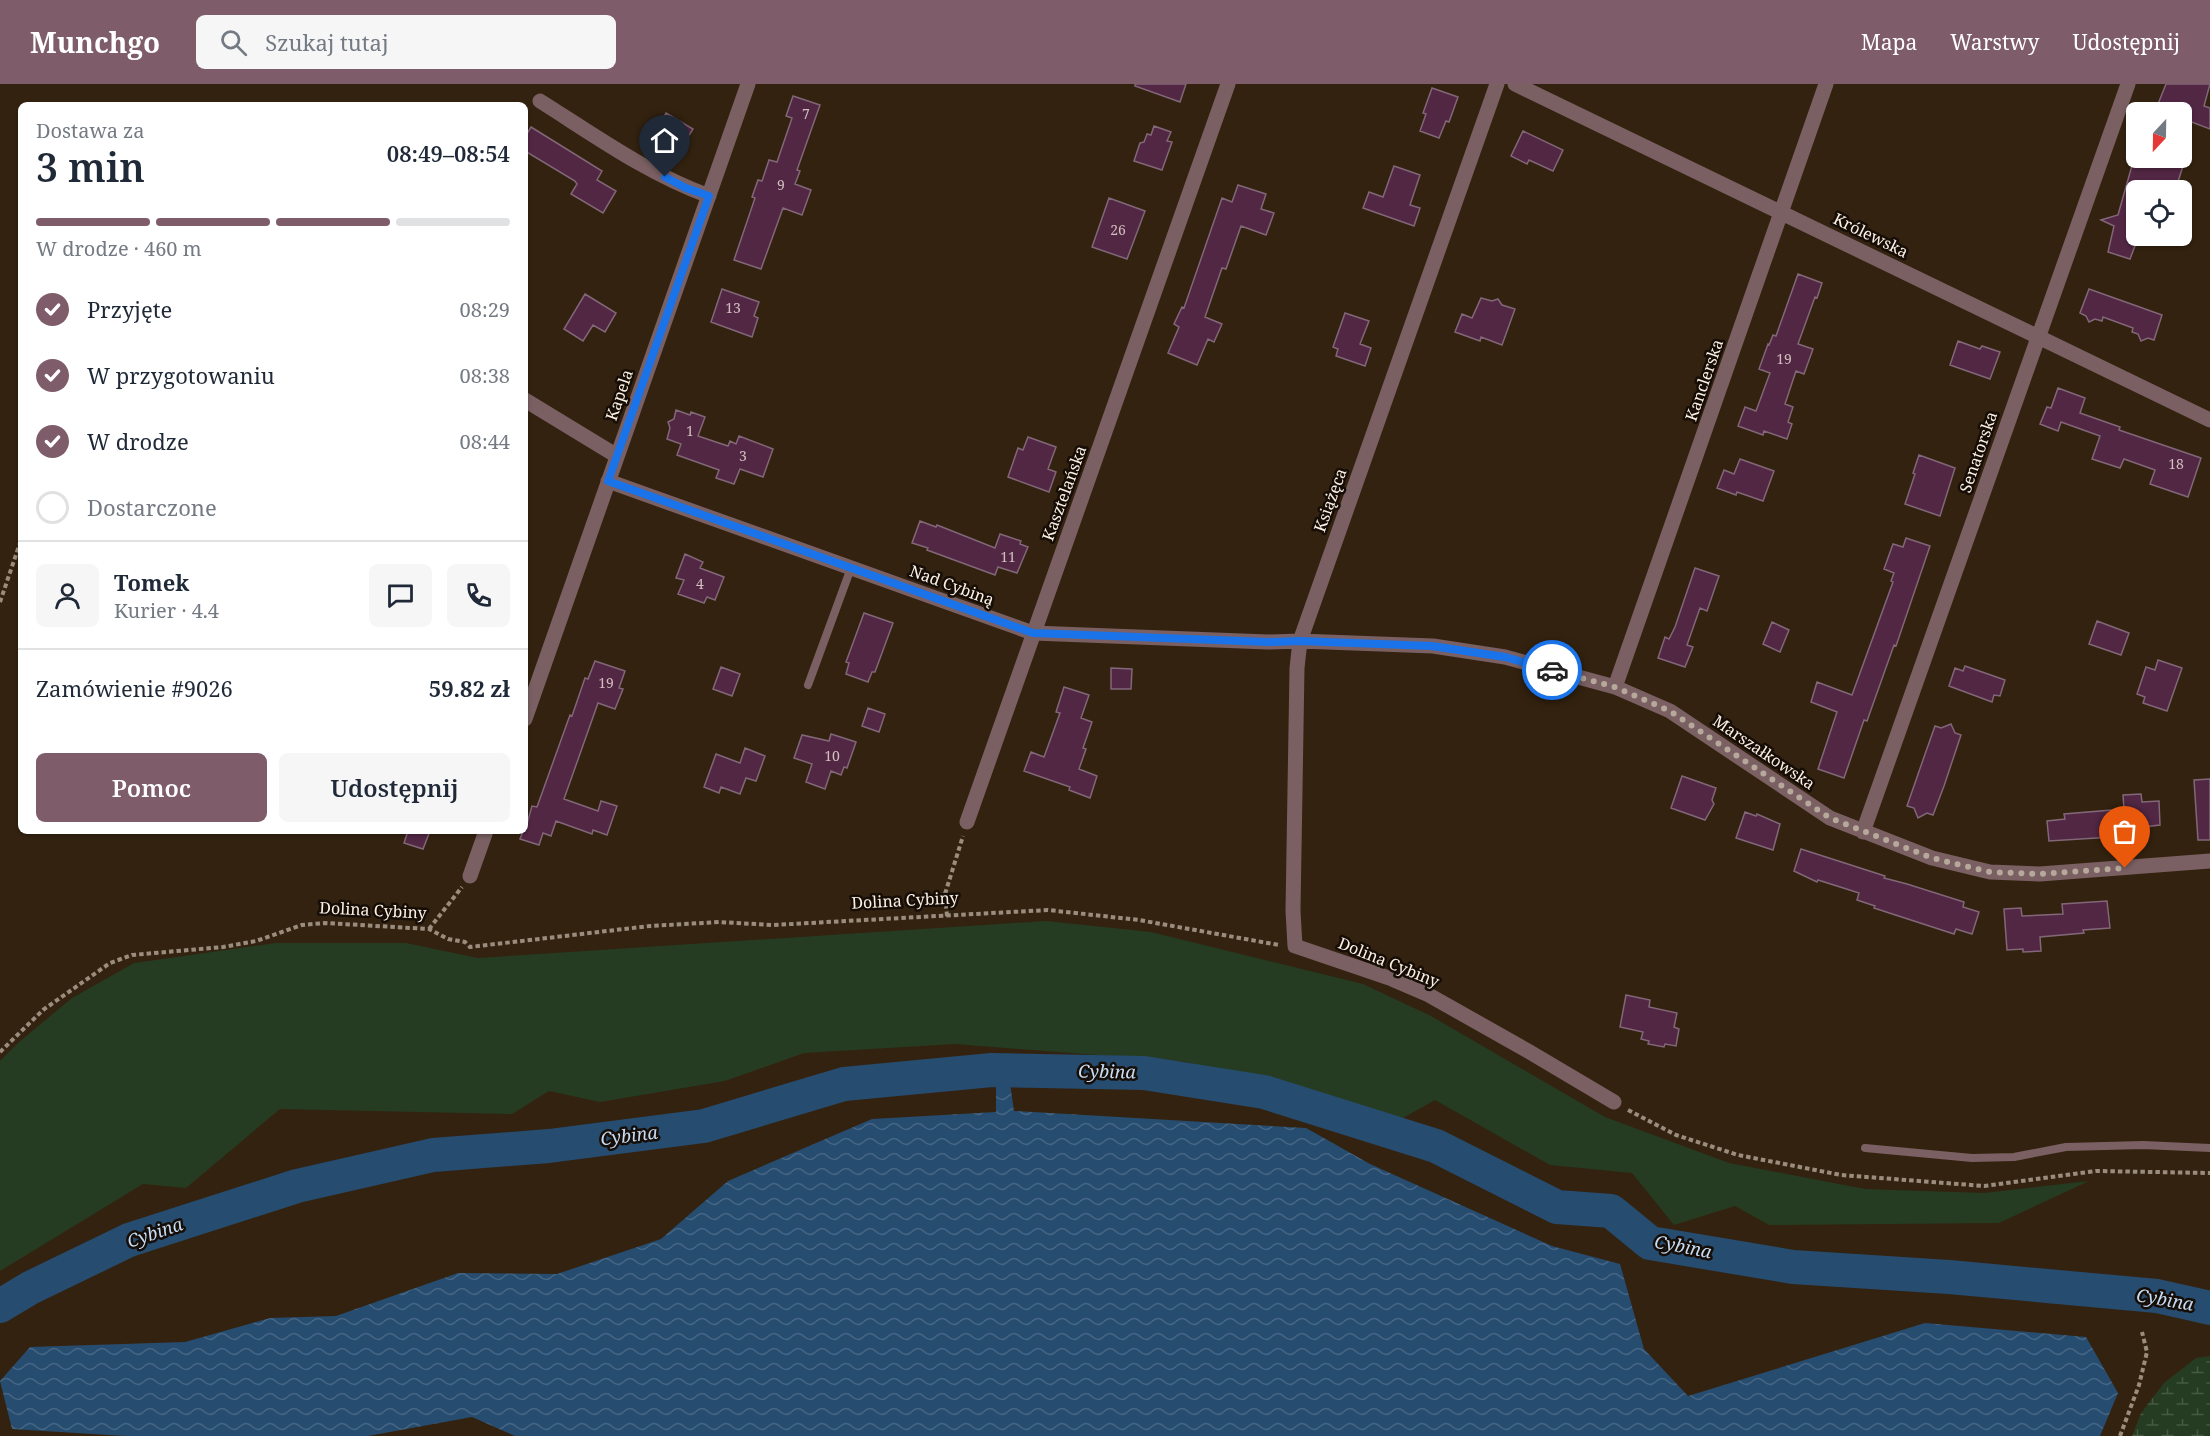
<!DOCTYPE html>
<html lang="pl">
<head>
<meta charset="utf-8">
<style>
  body { margin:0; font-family:"Noto Serif",serif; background:#f6f6f7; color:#1f2937; height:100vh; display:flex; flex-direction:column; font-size:22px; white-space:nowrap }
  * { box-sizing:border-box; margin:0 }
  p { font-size:20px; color:#747a83 }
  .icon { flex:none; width:33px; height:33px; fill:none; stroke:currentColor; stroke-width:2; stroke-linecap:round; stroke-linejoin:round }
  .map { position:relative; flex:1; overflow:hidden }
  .details { position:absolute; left:18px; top:18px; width:510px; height:732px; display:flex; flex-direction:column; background:#fff; border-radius:9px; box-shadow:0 2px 4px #0004 }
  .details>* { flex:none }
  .needle { width:39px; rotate:202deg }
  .buttons { position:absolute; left:2126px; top:18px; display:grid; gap:12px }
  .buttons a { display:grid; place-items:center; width:66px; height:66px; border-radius:9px; background:#fff; box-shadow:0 2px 4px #0004; font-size:30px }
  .pin { position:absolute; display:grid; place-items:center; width:51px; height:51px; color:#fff; margin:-62px -26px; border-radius:50% 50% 50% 0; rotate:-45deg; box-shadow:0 0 6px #0007 }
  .pin .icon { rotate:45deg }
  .courier { position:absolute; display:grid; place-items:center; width:60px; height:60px; margin:-30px; border:4px solid #1a73e8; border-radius:50%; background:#fff; color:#222; box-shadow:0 2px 8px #0007 }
  .headline em { font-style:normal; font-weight:600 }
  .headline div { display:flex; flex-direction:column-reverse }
  .headline { display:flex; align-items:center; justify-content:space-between; height:102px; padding:0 18px }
  h1 { font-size:39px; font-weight:600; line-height:45px }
  .bar { display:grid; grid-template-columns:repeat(4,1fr); gap:9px 6px; align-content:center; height:72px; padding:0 18px }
  .bar i { height:8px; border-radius:4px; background:#e0e1e3 }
  .bar .current { background:#7e5c69 }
  .bar p { grid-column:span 4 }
  .line { display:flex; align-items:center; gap:15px; padding:0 18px; border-top:2px solid #e0e1e3 }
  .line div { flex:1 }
  .round { display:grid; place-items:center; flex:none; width:63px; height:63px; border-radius:9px; background:#f6f6f7 }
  ol { padding:0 18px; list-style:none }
  li { display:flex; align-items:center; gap:18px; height:66px }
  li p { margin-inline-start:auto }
  li .icon { padding:6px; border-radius:50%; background:#7e5c69; color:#fff; stroke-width:4 }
  li:last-child { color:#747a83 }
  li i { width:33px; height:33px; border:3px solid #e0e1e3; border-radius:50% }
  .cta { display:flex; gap:12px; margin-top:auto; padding:12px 18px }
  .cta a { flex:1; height:69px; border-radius:9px; background:#7e5c69; color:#fff; font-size:24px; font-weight:600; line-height:69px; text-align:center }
  .cta a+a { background:#f6f6f7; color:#1f2937 }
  header { display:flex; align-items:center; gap:36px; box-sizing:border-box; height:84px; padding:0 30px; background:#7e5c69; color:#fff }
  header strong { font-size:28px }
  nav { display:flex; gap:33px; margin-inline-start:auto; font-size:21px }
  .search { width:420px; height:54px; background:#f6f6f7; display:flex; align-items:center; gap:15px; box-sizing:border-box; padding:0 21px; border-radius:9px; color:#747a83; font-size:22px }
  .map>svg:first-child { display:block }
  .grass { fill:#253c22 }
  .wetland { fill:url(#wetland-marsh) }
  .water { fill:url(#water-waves) }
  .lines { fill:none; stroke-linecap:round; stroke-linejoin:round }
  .river { stroke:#264c70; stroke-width:34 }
  .building { fill:#522744; stroke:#816778; stroke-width:1.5 }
  .path { stroke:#9b8d7e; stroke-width:4; stroke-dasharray:4.5 3; stroke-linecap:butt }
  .service { stroke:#7a6062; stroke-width:8 }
  .minor { stroke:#7a6062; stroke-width:15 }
  .done { stroke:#b6a99b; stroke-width:6; stroke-dasharray:0 10.8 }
  .route { stroke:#1a73e8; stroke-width:8 }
  .labels { text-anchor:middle; stroke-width:5; stroke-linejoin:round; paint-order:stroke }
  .number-label { font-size:14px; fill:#d2bebe }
  .street-label { font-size:16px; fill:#fdf1e6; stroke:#150d06 }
  .water-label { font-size:18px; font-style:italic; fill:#c5dcf4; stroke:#150d06 }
</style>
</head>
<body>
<header>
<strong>Munchgo</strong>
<div class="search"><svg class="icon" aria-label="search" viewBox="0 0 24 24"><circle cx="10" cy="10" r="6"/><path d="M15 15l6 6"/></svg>Szukaj tutaj</div>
<nav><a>Mapa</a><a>Warstwy</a><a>Udostępnij</a></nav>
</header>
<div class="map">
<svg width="2210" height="1352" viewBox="0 0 2210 1352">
  <defs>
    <pattern id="wetland-marsh" width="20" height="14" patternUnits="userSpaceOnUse" patternTransform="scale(1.5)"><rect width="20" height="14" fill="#253c22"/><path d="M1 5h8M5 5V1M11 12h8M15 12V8" fill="none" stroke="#465942"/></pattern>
    <pattern id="water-waves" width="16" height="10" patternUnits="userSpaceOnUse" patternTransform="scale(1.5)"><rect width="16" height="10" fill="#264c70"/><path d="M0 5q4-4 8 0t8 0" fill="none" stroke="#466684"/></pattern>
  </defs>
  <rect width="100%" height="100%" fill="#33220f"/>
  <path class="grass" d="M1046,837l105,11 212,52 68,32 174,101 124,46 136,26 119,4 105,-12 -90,42 -230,2 -34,-19 -61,19 -42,-52 -82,-8 -115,-65 -32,18 -217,-56 -231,-18 -151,9 -79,28 -125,21 -51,-11 -37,23 -232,-5 -94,79 -43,-4 -143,87v-210l19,-19 53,-44 62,-35 142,-20h130l72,15z"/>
  <path class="wetland" d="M2210,1272v80h-78l9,-23 23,-30 32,-25z"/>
  <path class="water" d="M1010,999l4,28 292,17 64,36 182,82 68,18 24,85 44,47 237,-73 161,14 32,56 -18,43h-1585l-43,-19 -104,19h-243l-113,-7 -12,-48 30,-34 155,-5 85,-24 66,-2 122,-43 99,1 104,-35 67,-58 144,-62 124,-7v-28z"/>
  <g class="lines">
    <path class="river" d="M0,1222l30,-18 99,-48 168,-54 136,-31 116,-9 155,-20 140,-42 148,-14 152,3 120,19 172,54 121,61 54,4 39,32 143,24 156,10 208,19 53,12"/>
  </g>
  <path class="building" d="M1135,0h51l-6,18 -45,-16z
    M2166,0h44l-6,22 6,2v21l-29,-11v-6h-16l-9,-3z
    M1432,4l26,9 -9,25 -3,-1 -7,17 -19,-7 6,-17 -3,-1z
    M793,12l27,9 -23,65 3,1 -5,13 16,6 -9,25 -19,-7 -22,61 -27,-9 21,-62 -3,-1 6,-17 4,1 7,-21 8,2 15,-44 -6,-2z
    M666,29l27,16 -14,22 -26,-16z
    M1154,42l17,6 -4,9 5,1 -10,28 -28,-9 6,-18 4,-1 3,-8 4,1z
    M531,43l71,44 -5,9 19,11 -13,22 -32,-19 6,-10 -2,-3 -50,-30v-14z
    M1523,47l40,19 -10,21 -24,-11 -2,4 -16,-8z
    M2145,74h25l-2,3 15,5 -7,22 -21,-7 -3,9h-16v53l-6,16 -22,-7 6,-26 -13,-6 17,-5 15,-53 9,3z
    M1394,82l26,9 -10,30 10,3 -6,18 -51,-18 6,-16 14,5z
    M1238,101l28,9 -5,15 13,4 -8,22 -25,-9 -15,43 -4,-1 -17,49 17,7 -8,18 -6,-3 -11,26 -29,-12 11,-26 -5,-3 8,-17 2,1 38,-110 10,4z
    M1109,114l36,13 -18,48 -35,-12z
    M1798,190l24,9 -5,15 -2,-1 -17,47 15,5 -9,25 -8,-3 -11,33 8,3 -5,15 4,2 -5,15 -23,-8 -1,4 -25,-9 7,-19 11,4 14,-38 -11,-4 9,-25 1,1 4,-10 3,1z
    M722,205l37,13 -5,14 4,2 -6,19 -41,-15z
    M2089,205l73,26 -8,25 -6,-2 -7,3 -3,-7 -6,-2 1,-4 -30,-11 -1,4 -7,-2 -6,3 -3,-6 -6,-3z
    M585,210l31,19 -11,19 -12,-7 -10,16 -19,-12z
    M1481,214l11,3 6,-2 4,6 13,4 -13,36 -21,-8 -1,4 -25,-9 7,-18 10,4z
    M1345,229l24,8 -9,23 11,4 -6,18 -29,-10 2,-7 -5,-2z
    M1958,257l22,8 2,-3 18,6 -10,27 -40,-14z
    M2058,304l27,10 -5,15 40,14 -1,3 82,28 -13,39 -38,-13 5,-14 -31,-11 -4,9 -28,-9 8,-23 -39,-14 -3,9 -18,-7 7,-17 4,1z
    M676,326l14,5 1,-3 14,5 -7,19 30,10 2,-5 6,3 3,-8 34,13 -10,28 -23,-8 -6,15 -18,-6 3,-8 -42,-15 4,-11 -14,-5 3,-11 -2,-6 6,-3z
    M1028,353l28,10 -8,22 8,3 -7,20 -41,-15 10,-29 5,2z
    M1919,371l36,13 -15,48 -35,-12 10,-30 -2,-1z
    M1740,375l34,12 -11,30 -26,-9 -1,3 -19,-7 7,-18 10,4z
    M920,437l16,6 1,-2 58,23 5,-14 21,7 -1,3 8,3 -11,26 -19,-6 -3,8 -68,-25 1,-2 -16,-5z
    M1906,454l24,8 -34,100 -2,-1 -27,76 -3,-1 -20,58 -26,-9 19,-57 -26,-10 6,-20 35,13 41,-113 -2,-1 3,-8 -10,-4 9,-25 10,3z
    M685,470l18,8 -3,6 24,9 -9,23 -8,-3 -3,6 -26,-9 6,-14 -8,-2z
    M1695,484l24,8 -12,35 -7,-3 -13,37 6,2 -8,20 -27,-9 7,-21 4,2 6,-12z
    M864,529l29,10 -18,49h-3l-4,10 -22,-8 3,-11 -3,-1z
    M2097,537l32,12 -8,22 -32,-11z
    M1772,538l17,8 -9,22 -17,-8z
    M2158,576l24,8 -15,43 -24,-8 2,-6 -8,-3 9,-27 9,3z
    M595,577l30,10 -6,17 4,1 -8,20 -17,-6 -34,96 34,12 3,-10 16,5 -10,29 -14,-5 -1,4 -36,-13 -5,15 -8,-3 -4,12 -19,-6 3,-8h2l7,-25 5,1 33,-92 2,1 13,-38 3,1z
    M1965,582l40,14 -5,16 -6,-1 -2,7 -43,-16 6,-18 8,3z
    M721,583l19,7 -8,22 -19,-7z
    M1111,584l21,1 -1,20h-20z
    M1064,603l25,8 -8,23 11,4 -9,26 3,1 -7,20 18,7 -7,22 -21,-8 1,-3 -46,-16 7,-19 13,5 16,-44 -4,-1z
    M868,624l17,6 -6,18 -17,-6z
    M1951,640l4,9 6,2 -17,51 -11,29 -6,-2 -9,5 -4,-10 -7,-2 17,-49 11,-31 6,2z
    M831,650l25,8 -9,26 -3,-1 -3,8 -10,-4 -6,18 -19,-7 6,-18 -18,-6 8,-23 27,6z
    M745,664l20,8 -9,25 -10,-3 -6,16 -19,-7 -2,6 -15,-6 12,-33 24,9z
    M1682,692l34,12 -4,12 2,4 -9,16 -34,-12z
    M2210,695v61h-12l-4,-60z
    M2141,710l1,8 17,-1 1,24 -17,2 1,8 -95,6 -2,-20 18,-2 -1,-5 60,-5 -1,-14z
    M1745,728l11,4 1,-2 23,10 -7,26 -37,-12z
    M408,747h22l-7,18 -19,-6z
    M1801,765l84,27 -1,2 23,6 57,18 -1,5 16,5 -7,22 -16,-5 -2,5 -80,-26 1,-2 -18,-6 2,-7 -41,-13 -1,2 -23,-11z
    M2107,817l3,27 -27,2 1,3 -44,4 1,14 -18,1v-3l-16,1 -3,-41 17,-1 1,8 41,-2 -1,-10z
    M1626,911l24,5 -1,7 28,6 -3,14 5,2 -3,17 -11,-2 -1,3 -16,-3 1,-3 -8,-2 2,-7 -23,-5z"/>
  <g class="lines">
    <path class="path" d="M0,518l21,-62
      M947,832l-2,-22 18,-58
      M429,845l33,-42
      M0,968l43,-42 67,-47 22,-8 91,-8 33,-6 46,-16 23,-2 104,6 19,10 17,3 5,5 180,-21 69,-4 54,3 275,-15 91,10 140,25
      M1628,1026l48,25 62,20 103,20 143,11 112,-15 114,2
      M2120,1352l19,-51 8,-33 -5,-20"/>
    <path class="service" d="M808,601l43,-117
      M1865,1064l107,10 42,-1 52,-10 77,-2 67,3"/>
    <path class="minor" d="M1497,0l-197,557 -3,27 -4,243 2,35 97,33 35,15 101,57 86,51
      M1515,0l695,336
      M540,17c54,34 108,73 169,95
      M525,316l92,56
      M608,397l425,152 235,9 32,-1 133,5 72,11 110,30 55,24 160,107 102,40 58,14 50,2 170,-13
      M1615,603l211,-603
      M525,635l223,-635
      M967,738l261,-738
      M1863,748l265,-748
      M470,792l16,-45"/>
  </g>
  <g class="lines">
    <path class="done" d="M1552,586l63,17 55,24 160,107 102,40 58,14 50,2 85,-6"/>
    <path class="route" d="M665,93l21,11 23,8 -101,285 425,152 235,9 32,-1 132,5 73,11 47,13"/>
  </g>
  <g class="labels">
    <g class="number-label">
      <text x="806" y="35">7</text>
      <text x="781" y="106">9</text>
      <text x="1118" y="151">26</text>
      <text x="733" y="229">13</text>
      <text x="1784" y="280">19</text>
      <text x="690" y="352">1</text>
      <text x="743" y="377">3</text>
      <text x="2176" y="385">18</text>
      <text x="1008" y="478">11</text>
      <text x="700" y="505">4</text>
      <text x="606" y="604">19</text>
      <text x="832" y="677">10</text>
    </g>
    <g class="street-label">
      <text transform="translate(1871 151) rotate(26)" y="6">Królewska</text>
      <text transform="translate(1704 296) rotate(-71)" y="6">Kanclerska</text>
      <text transform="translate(619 311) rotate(-71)" y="6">Kapela</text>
      <text transform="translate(1978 368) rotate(-71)" y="6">Senatorska</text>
      <text transform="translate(1064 409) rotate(-70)" y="6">Kasztelańska</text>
      <text transform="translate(1330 416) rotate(-70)" y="6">Książęca</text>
      <text transform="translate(952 501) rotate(20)" y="6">Nad Cybiną</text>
      <text transform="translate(1764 668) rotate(34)" y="6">Marszałkowska</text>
      <text transform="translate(905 816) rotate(-3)" y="6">Dolina Cybiny</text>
      <text transform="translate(373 826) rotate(3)" y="6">Dolina Cybiny</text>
      <text transform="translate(1389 878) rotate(22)" y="6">Dolina Cybiny</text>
    </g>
    <g class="water-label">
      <text transform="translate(1107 988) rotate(1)" y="6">Cybina</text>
      <text transform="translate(629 1052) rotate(-7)" y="6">Cybina</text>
      <text transform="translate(155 1149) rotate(-19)" y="6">Cybina</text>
      <text transform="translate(1683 1163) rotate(11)" y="6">Cybina</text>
      <text transform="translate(2165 1216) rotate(10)" y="6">Cybina</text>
    </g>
  </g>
</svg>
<div class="buttons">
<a><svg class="needle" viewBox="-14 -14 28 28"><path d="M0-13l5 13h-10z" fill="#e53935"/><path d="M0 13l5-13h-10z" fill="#747a83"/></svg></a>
<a><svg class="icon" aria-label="locate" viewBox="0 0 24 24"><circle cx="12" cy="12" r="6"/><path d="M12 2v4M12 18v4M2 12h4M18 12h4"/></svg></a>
</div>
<div class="pin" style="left:2125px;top:784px;background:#ea580c"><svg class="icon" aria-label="bag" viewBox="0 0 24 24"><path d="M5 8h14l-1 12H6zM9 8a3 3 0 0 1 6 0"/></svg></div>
<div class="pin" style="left:665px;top:93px;background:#1f2937"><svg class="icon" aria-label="home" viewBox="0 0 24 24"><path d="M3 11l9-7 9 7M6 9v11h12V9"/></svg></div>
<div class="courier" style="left:1552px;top:586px"><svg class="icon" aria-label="car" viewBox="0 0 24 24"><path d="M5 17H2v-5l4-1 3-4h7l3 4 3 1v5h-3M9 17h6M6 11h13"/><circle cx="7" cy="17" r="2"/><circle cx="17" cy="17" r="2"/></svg></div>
<section class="details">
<div class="headline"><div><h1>3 min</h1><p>Dostawa za</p></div><em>08:49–08:54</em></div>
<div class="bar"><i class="current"></i><i class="current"></i><i class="current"></i><i></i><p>W drodze · 460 m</p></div>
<ol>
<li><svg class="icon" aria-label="check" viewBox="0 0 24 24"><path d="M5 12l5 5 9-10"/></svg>Przyjęte<p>08:29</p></li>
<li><svg class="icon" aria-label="check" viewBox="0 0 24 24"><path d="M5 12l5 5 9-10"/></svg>W przygotowaniu<p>08:38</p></li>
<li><svg class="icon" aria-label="check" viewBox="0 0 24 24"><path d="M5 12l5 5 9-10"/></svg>W drodze<p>08:44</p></li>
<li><i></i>Dostarczone</li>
</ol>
<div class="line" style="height:108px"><a class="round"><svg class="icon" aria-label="person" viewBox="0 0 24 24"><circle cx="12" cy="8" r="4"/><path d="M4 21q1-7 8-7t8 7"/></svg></a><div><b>Tomek</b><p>Kurier · 4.4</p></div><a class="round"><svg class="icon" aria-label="chat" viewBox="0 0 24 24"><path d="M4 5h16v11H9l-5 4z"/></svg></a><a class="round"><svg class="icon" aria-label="phone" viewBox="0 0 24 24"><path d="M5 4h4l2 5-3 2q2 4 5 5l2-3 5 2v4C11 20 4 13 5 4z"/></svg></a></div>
<div class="line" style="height:78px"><div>Zamówienie #9026</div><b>59.82 zł</b></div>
<div class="cta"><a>Pomoc</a><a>Udostępnij</a></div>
</section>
</div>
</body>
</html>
